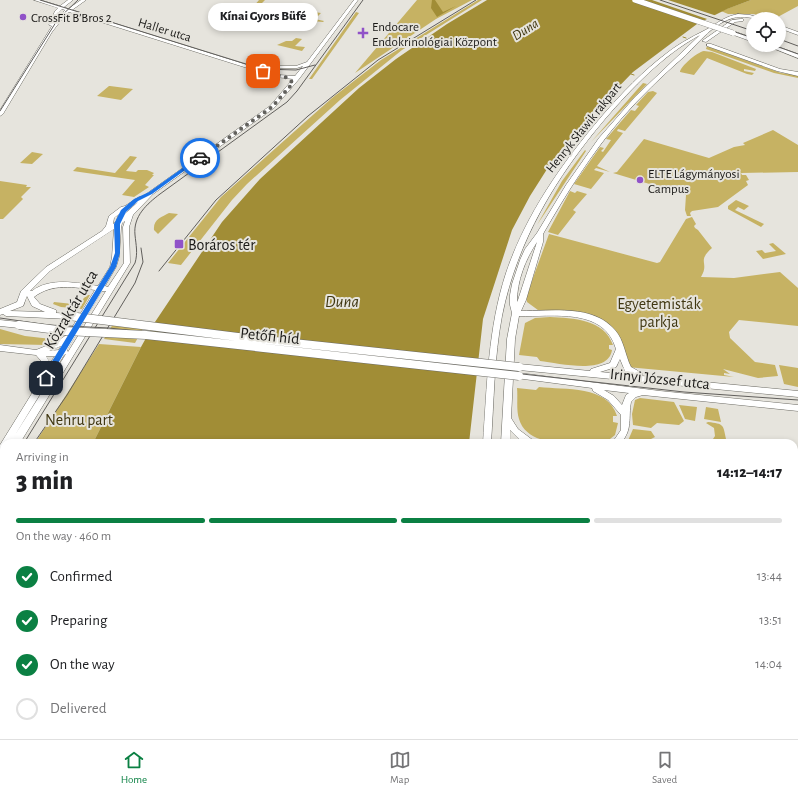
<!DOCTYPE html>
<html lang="en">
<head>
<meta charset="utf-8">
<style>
  body { margin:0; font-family:"Alegreya Sans",sans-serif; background:#f2f2f2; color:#202124; height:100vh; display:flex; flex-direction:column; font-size:15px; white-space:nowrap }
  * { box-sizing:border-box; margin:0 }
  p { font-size:13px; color:#757577 }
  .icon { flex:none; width:22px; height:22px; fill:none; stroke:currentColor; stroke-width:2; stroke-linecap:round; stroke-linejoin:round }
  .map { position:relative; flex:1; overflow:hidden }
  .sheet { position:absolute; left:0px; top:439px; width:798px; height:300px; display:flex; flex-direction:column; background:#fff; border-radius:12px 12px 0 0; box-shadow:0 2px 6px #0003 }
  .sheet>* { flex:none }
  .fabs { position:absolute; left:746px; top:12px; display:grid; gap:8px }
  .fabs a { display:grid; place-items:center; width:40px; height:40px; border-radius:50%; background:#fff; box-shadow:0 2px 6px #0003; font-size:20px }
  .pin { position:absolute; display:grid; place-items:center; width:34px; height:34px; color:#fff; margin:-17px; border-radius:8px; box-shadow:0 2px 6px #0006 }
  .courier { position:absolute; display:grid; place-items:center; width:40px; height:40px; margin:-20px; border:3px solid #1a73e8; border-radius:50%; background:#fff; color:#222; box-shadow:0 1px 5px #0007 }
  .bubble { position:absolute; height:28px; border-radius:14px; background:#fff; box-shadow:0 2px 6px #0003; font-size:13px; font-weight:800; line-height:28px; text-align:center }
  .headline em { font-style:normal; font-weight:800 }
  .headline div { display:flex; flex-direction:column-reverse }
  .headline { display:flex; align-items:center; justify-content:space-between; height:68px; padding:0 16px }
  h1 { font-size:26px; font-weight:800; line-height:30px }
  .bar { display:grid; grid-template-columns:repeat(4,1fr); gap:6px 4px; align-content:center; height:48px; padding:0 16px }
  .bar i { height:5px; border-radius:3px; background:#e0e0e0 }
  .bar .active { background:#0b8043 }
  .bar p { grid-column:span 4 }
  ol { padding:0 16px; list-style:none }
  li { display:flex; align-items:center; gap:12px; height:44px }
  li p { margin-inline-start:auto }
  li .icon { padding:4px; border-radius:50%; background:#0b8043; color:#fff; stroke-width:4 }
  li:last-child { color:#757577 }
  li i { width:22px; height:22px; border:2px solid #e0e0e0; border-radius:50% }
  .tab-bar { display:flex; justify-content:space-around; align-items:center; height:56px; border-top:1px solid #e0e0e0; background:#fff; font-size:11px; color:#757577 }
  .tab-bar a { display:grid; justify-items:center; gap:2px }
  .tab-bar .active { color:#0b8043 }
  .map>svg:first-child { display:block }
  .green { fill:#c6b263 }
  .water { fill:#a18d36 }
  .pier { fill:#e6e4dd }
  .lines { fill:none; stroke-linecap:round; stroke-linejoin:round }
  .stream { stroke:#a18d36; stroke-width:1 }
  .secondary-casing { stroke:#6b6a63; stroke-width:1 }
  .primary-casing { stroke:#6b6a63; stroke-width:1 }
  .secondary { fill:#fff; fill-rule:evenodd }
  .primary { fill:#fff; fill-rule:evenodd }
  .tram-far1 { stroke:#615f5c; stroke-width:1 }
  .tram { stroke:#615f5c; stroke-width:1.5 }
  .rail { stroke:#615f5c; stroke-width:1 }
  .secondary-bridge-casing { stroke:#6b6a63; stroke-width:9; stroke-linecap:butt }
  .primary-bridge-casing { stroke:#6b6a63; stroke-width:6; stroke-linecap:butt }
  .secondary-bridge { stroke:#fff; stroke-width:8 }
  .primary-bridge { stroke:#fff; stroke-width:5.5 }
  .route { fill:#1a73e8 }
  .done { stroke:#62615d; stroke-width:4; stroke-dasharray:0 7.2 }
  .poi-dot { fill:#9052c8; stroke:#e6e4dd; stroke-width:1.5 }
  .labels { text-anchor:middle; stroke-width:4; stroke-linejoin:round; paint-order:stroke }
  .far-poi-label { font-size:13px; fill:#1b1a18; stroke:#e6e4dd; text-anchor:start }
  .far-street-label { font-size:13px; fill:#1b1a18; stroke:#e6e4dd }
  .far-water-label { font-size:14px; font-style:italic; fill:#3f3611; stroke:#e6e4dd }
  .poi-label { font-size:16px; fill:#1b1a18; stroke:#e6e4dd; text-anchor:start }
  .park-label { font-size:16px; fill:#403711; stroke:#e6e4dd }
  .street-label { font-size:16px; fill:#1b1a18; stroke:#e6e4dd }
  .water-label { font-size:17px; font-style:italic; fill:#3f3611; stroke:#e6e4dd }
</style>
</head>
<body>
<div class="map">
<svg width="798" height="739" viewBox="0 0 798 739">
  <rect width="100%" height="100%" fill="#e6e4dd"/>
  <path class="green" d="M259,0h6l-11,11 -15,1 -2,2 26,4h-4l-4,3 -31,-5 11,-10 7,1 -2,3 11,-1z
    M417,0h55l-36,19 -81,54z
    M478,0h4l-80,50 -62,50 -93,84 -15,16 -51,65 -13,-2 53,-66 111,-99 49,-38z
    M751,0h47v6l-24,13h-7l-13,-5h-26l-7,-3z
    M282,7l39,6 -6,6 9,2 -1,1 -57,-5 3,-3 12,1 4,-3 -7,-2z
    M356,12l3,1 -47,66h-3z
    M296,38l6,1 -7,7 10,1 -3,4 -25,-6 9,-4h6z
    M707,46l74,27 17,2v3l-24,-5 -68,-24z
    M704,51l8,1 44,17 -1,2 -11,-2v2l10,2 -2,2 -5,-1 -40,-16 -13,17 -14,-3c0,-5 17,-20 24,-21z
    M643,83l4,1 -56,58z
    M109,86h1l23,3 -12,11 -24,-4z
    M653,91l4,2 -32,38 -7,-2 -1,2 6,2 -26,33 13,6 -14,-4 -2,2 10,3 -13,16 -17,-5 26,-37 4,1 -3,3 2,1 8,-12 -5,-1 25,-29 4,1 4,-5 -3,-1 12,-13z
    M773,130l25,15v27l-57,1 1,2h4l3,5 -3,1 2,4 -30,22 -26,4 -2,2 1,3h-4l-2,-6 1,-15 -73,-22 4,-1 27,-33 65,19 25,-11 11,-2 -2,-2z
    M585,150l1,1 -49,74 25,-44z
    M32,152l11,2 -11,10 -12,-1z
    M130,156l7,1 -11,14 10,1 2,-2h9l7,3 -2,2h2l-9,10 4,2 -15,10 -12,-2 13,-15 -62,-9 4,-4 38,6z
    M0,181l27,4 -1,2h5l-10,10 2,2 -20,20h-3z
    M570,191l5,2 2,-2 10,3 -14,16 3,2 -18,23 -10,-3z
    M736,200l13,6 -5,4 -6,-3 -3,3 29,14 -3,3 -33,-18v-3z
    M169,213l9,1 -20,20 -4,-4c-1,-11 8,-13 15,-17z
    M692,217l4,7 -2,2 1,2 3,2 14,18c-16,14 -2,14 -11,29l33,1 46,-6 18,16v38l-59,-6 -10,12 1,6 25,24 20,3 3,11 -20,2 -35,-9 7,5 -6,-1v2l10,2 -107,-10 -9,-25 -25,-23 -51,-6 -15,-11 -1,-5 23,-63 108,29 3,-1 26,-43z
    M773,243l13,11 -23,5 -7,-8 6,-1 3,3 11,-2 -7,-7z
    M87,295h3l-8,14 -21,-2 -8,-3 1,-2 19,2 9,-4z
    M550,317c23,1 54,2 63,28h-4v4l3,1c-4,26 -53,13 -72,11l-3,-4 -18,-2 6,-32 10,-5z
    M116,319l30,4 -11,20 -31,-4z
    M0,329l25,7 35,4 -13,5 -47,-1z
    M99,344l42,3 -48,96h-58z
    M779,365l19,3v19l-14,-3z
    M539,387c26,3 69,-2 78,29h-4v6l5,1 -3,12 -10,8c-25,0 -77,7 -86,-24 -3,-9 -1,-22 -2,-31l19,2z
    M640,398l34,4 10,19 -5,4 -22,-2 -6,5 -18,-3 -1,-11 3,-14z
    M679,405l18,2 -2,14 -10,-2z
    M706,407l12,2 3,13 -17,-3z
    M708,422c16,2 15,2 18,17l-2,2 -11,-2 2,-3 -1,-8 -8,-5z
    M633,429l18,2 4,6 -4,2v4h-24z
    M4,490v204l-4,3v-199z
    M676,735h70v4h-69z"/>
  <path class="water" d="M432,0h3l8,12 13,-6 -19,11 -6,-9z
    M487,0h264l-24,9 -30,15 -64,48 -34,35 -50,59 -19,30 -18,34 -29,89 -14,124h-376l48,-96 14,-25 67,-100 38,-43 99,-91 37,-29 51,-35z
    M4,698v37h447v4h-451v-30z"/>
  <path class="pier" d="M652,0h16l49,16 -7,4z"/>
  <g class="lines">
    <path class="stream" d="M683,37l3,1
      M631,74l3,1"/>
    <g class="secondary-casing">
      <path id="secondary" d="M34,0h6l20,6 8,-6h5l-9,7 4,2 13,-9h5l-14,10 207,65 16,1 8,-10 -6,2h-32l-2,-1 2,-1h31l11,-4 47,-62h4l-59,79 -25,29 -121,86 -20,21 -4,12 1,36 -110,180h-16v11l-4,3v-12l44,-71 -2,-12 -6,-7 -36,-4v-6l36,5 20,-8 12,-8 27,-44c-21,-3 -43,-7 -61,7l6,7 16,6v3l16,1 1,2 -4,3 -63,-3 -3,-2 -3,1v-6l17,-7 4,-11 25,-24 56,-36 4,-5 3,-10 12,-9 4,-1 14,-9h4l6,-5 121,-86 23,-27 -17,-2 -207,-65 -3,2 -14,18 -49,82 -3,2v-6l52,-84 -3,-1 6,-14 3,-3zM62,9l3,1 -11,14 5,-12zM138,202l-13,12 7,-8zM119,214l-3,8 -3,2 1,-6zM125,221l-2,6 1,36 -16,24 -3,-1 11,-19 3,-10 2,-29 1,-5zM114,229l-2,28 -2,10 -12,19c-20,-3 -48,-9 -66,5h-2l20,-20zM102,291h4l-38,61 -1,-2zM27,296l5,10 13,6 -35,-1 13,-5zM61,346l-2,4 -10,1zM66,354l-51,81 49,-80zM46,356h9l-5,7z
        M738,14l12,1 13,4c-10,0 -20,-4 -30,-1 -19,5 -33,23 -47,37 -23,20 -45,41 -65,64 -30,35 -55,75 -78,115v8l-17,58 -5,11c30,0 72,-7 94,19 9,10 10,25 16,37l11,6v3l156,15v6l-279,-27 -4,-3 4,-3 71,7 1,-2 19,-6 6,-14c-12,-42 -63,-32 -97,-33l-4,23 -4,79 7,11 16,12 1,2h-34l6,-104 5,-26 -2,-8v-10l2,-11 8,-24 5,-11 12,-16 29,-48 33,-47 36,-41 65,-62c-37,20 -68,53 -95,84 -49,58 -88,122 -103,197 -8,42 -8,85 -11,127h-8c4,-57 5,-115 23,-170 20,-59 56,-110 96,-157 20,-23 41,-45 65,-63 14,-11 29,-18 44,-26 9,-6 16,-11 27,-13zM537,242l-19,58 -1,2c0,-21 8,-42 20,-60zM620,359l5,12 7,4 -32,-3 16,-5zM510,430l10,10h-10z
        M741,19h2v2l-8,1 -29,20 -4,-1 30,-21z
        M779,25l19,7v3l-19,-7z
        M0,320l19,2 4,3 -4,3 -19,-2z
        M519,373l141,18 138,14v6l-155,-16 -7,2 -5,5c-3,16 2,27 -10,41h-9l9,-13v-15l-13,-15 -15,-9 -1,-3 -76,-10 -1,-2 1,-2zM604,390l25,3 -3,2 -4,10 -8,-9z
        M4,457v11l-4,3v-11z
        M457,735h12v1v-1h12l-1,4h-23z
        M487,735h12l-1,4h-12z
        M505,735h12v4h-12z"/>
    </g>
    <g class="primary-casing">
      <path id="primary" d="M733,31l20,7v4l-22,-8 -1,-1z
        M707,44h4l69,25 18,3v4l-21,-5 -70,-25z
        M765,45h8l25,9v4z"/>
    </g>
    <use href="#secondary" class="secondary"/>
    <use href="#primary" class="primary"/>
    <path class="tram-far1" d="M40,0l222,69 34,1 19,-5
      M639,0l114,38
      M773,45l25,9
      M0,111l58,-92 20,-19
      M159,271l57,-71 92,-84 70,-56 98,-60
      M0,318l48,7 61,3 575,64 114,8
      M24,443l111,-180c3,-10 1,-18 0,-28 -2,-19 12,-31 25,-41l127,-92 10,-11 66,-91
      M34,443l33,-48 68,-112 8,-21 -2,-14
      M1,482l3,-7"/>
    <path class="tram" d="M0,483l1,-2
      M0,493l4,-6"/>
    <path class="rail" d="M660,0l93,31
      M779,39l19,7"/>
    <g class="secondary-bridge-casing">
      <path id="secondary-bridge" d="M69,316l169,21 281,30
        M19,325l46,6 81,4 373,41"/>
    </g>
    <g class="primary-bridge-casing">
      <path id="primary-bridge" d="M635,0l98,33"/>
    </g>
    <use href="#secondary-bridge" class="secondary-bridge"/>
    <use href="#primary-bridge" class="primary-bridge"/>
  </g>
  <path class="route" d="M198,157l4,1 -50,36 -14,7 -12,11 -6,12v29l-4,14 -68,113h-5v-4l67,-109 5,-14 -1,-29 7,-14 13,-11 15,-7z"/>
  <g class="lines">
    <path class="done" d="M200,158l72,-51 21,-24 -5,-5 -25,-7"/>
  </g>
  <g class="poi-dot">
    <circle cx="23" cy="17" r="4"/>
    <path d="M361 27h4v4h4v4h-4v4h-4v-4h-4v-4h4z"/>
    <circle cx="640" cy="180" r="4"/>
    <rect x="174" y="239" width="10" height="10" rx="2"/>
  </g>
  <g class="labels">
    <g class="far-poi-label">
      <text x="31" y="22">CrossFit B’Bros 2</text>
      <text x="372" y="31">Endocare<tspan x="372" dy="15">Endokrinológiai Központ</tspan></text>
      <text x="648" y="178">ELTE Lágymányosi<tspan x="648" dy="15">Campus</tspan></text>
    </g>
    <g class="far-street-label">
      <text transform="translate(165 29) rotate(17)" y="5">Haller utca</text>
      <text transform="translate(583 127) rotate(-51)" y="5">Henryk Sławik rakpart</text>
    </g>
    <g class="far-water-label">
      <text transform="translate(525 29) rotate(-32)" y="5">Duna</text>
    </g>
    <g class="poi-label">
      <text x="188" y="250">Boráros tér</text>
    </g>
    <g class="park-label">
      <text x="659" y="309">Egyetemisták<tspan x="659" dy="18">parkja</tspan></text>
      <text x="79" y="425">Nehru part</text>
    </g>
    <g class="street-label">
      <text transform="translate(70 309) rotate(-59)" y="6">Közraktár utca</text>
      <text transform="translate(270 335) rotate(6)" y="6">Petőfi híd</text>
      <text transform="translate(660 378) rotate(6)" y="6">Irinyi József utca</text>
    </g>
    <g class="water-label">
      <text x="342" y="307">Duna</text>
    </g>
  </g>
</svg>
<div class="fabs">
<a><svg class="icon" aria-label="locate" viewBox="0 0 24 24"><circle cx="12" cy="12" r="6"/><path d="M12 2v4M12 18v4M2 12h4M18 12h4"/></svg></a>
</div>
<div class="pin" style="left:263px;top:71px;background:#ea580c"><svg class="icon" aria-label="bag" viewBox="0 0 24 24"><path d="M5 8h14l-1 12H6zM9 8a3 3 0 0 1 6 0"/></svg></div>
<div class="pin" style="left:46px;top:378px;background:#1f2937"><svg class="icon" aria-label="home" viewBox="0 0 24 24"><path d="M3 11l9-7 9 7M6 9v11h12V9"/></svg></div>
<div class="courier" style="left:200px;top:158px"><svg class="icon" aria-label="car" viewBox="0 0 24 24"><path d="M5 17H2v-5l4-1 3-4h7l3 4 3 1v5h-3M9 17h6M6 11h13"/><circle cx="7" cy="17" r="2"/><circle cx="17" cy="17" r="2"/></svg></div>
<div class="bubble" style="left:208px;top:3px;width:110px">Kínai Gyors Büfé</div>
<section class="sheet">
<div class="headline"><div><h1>3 min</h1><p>Arriving in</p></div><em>14:12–14:17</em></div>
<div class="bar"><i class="active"></i><i class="active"></i><i class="active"></i><i></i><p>On the way · 460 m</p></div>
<ol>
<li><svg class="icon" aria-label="check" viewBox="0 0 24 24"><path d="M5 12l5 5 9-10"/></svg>Confirmed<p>13:44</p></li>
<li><svg class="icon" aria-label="check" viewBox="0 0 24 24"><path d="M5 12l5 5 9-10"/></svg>Preparing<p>13:51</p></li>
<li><svg class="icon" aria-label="check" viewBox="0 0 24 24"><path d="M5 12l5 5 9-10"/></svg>On the way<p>14:04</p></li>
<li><i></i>Delivered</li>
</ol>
</section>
</div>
<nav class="tab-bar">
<a class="active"><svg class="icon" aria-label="home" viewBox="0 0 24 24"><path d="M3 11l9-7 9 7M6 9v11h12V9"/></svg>Home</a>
<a><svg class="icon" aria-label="map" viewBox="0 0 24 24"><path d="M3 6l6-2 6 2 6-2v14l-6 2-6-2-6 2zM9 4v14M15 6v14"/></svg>Map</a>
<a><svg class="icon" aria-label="saved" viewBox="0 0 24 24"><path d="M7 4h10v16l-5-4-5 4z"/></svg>Saved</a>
</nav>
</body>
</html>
